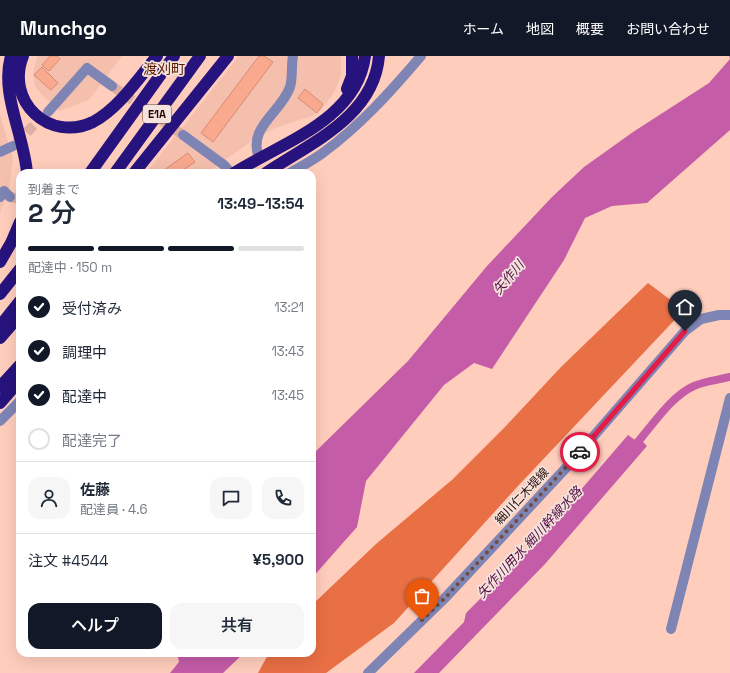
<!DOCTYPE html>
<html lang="ja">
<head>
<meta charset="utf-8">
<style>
  body { margin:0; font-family:"Space Grotesk","Noto Sans JP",sans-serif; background:#f6f6f7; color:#1f2937; height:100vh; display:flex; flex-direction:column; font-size:15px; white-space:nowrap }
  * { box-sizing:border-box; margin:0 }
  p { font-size:13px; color:#747a83 }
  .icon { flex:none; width:22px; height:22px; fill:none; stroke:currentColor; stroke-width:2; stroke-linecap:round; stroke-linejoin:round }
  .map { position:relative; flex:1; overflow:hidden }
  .drawer { position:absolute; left:16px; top:113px; width:300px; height:488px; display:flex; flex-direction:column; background:#fff; border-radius:12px; box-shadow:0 4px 16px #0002 }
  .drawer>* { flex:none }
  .pin { position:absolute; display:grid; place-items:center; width:34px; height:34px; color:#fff; margin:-41px -17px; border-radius:50% 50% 50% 0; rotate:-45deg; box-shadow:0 0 4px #0007 }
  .pin .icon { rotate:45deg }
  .courier { position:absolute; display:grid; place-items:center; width:40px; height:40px; margin:-20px; border:3px solid #e11d48; border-radius:50%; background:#fff; color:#222; box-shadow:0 1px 5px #0007 }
  .head em { font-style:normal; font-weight:600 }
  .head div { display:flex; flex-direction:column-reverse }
  .head { display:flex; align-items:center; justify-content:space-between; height:68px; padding:0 12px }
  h1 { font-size:26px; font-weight:600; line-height:30px }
  .bar { display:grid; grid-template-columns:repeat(4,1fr); gap:6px 4px; align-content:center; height:48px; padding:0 12px }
  .bar i { height:5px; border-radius:3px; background:#e0e1e3 }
  .bar .active { background:#111827 }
  .bar p { grid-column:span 4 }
  .line { display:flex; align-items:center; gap:10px; padding:0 12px; border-top:1px solid #e0e1e3 }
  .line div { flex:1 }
  .round { display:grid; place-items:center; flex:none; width:42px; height:42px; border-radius:12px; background:#f6f6f7 }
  ol { padding:0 12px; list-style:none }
  li { display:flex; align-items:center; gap:12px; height:44px }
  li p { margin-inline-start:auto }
  li .icon { padding:4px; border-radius:50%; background:#111827; color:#fff; stroke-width:4 }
  li:last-child { color:#747a83 }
  li i { width:22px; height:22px; border:2px solid #e0e1e3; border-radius:50% }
  .cta { display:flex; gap:8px; margin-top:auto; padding:8px 12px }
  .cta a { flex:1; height:46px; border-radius:12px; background:#111827; color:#fff; font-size:16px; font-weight:600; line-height:46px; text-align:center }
  .cta a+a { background:#f6f6f7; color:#1f2937 }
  header { display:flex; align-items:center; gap:24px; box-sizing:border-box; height:56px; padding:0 20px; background:#111827; color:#fff }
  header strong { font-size:19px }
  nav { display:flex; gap:22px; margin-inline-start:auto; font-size:14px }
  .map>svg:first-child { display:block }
  .built { fill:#f5bfad }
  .forest { fill:#e96f45 }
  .water { fill:#c55ca8 }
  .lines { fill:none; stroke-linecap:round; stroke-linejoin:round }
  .canal { stroke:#c55ca8; stroke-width:8 }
  .building { fill:#f8a98e; stroke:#d98b72 }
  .minor-tunnel { stroke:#deafa0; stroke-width:10; stroke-dasharray:10 5; stroke-linecap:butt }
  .minor { stroke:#7e84b4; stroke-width:10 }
  .highway { stroke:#27137d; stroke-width:12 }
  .done { stroke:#704c42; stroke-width:4; stroke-dasharray:0 7.2 }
  .route { stroke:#e11d48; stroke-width:5 }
  .labels { text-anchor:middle; stroke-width:3.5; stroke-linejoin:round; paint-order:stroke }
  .shield { fill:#f4e3dd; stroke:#624943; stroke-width:1 }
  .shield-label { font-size:11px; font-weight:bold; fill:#230701 }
  .street-label { font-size:12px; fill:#230701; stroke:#f4e3dd }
  .water-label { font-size:13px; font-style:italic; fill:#520e42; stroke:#f4e3dd }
  .quarter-label { font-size:14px; fill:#5b1900; stroke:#f4e3dd }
</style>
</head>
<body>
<header>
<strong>Munchgo</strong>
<nav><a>ホーム</a><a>地図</a><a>概要</a><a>お問い合わせ</a></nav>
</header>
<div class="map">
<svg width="730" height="617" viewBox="0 0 730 617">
  <rect width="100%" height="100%" fill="#ffcdbc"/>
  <path class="built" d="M38,0h84l-33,44 -30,11 -18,-17 -6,-8 -2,-12 2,-11z
    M239,0h102v18l-3,10 -5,10 -11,15 -10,7 -37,12 -19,10 -49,35h-61z
    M0,58l13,45 -4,31 -9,23z"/>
  <path class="forest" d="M648,227l36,27 -167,177 -123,136 -68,50h-68l11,-20h43v-48l64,-61 77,-65 51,-51 57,-61z"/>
  <path class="water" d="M729,0h1v74l-83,73 -35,3 -27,12 -21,42 -72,109 -18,-6 -30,22 -78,96 -9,46 -45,51v-123l96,-94 79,-95 65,-69 32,-30 49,-35 76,-49 21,-24z
    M641,378l5,4 -3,4 4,4 -102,118 -106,109h-25l50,-51 2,-9 63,-63 99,-115 7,5z
    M177,597h67l-21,20h-53l9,-11z"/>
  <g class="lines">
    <path class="canal" d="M636,388c17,-19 35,-48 58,-58 11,-5 24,-6 36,-9"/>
  </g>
  <path class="building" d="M50,0h7l3,3 -11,12 -7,-6z
    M259,0h5l9,6 -60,80 -12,-9z
    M42,11l16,16 -7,7 -17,-15z
    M305,33l18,15 -6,9 -19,-15z
    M188,97l7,9 -16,11h-19z"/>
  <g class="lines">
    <path class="minor-tunnel" d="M112,30l71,49
      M16,87l30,-30
      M10,141l10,2"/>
    <path class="minor" d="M48,56l39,-44 25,18
      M183,79l41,30 7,8
      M0,96l13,-6
      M259,102c-12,-31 22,-45 31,-71 3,-10 1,-21 3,-31
      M290,117c11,-7 24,-13 34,-21 37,-27 68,-62 97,-96
      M0,141l4,-6 6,6
      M0,365l20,-20
      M671,573l59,-231
      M368,617l76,-74 121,-130 120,-138 16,-12 18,-4h11"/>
    <path class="highway" d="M11,0c-11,37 13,79 16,117
      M23,0c-18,45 26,87 70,66 25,-13 46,-44 64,-66
      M347,33l5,-13v-20
      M90,117l84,-117
      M115,117l85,-117
      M134,117l94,-117
      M234,117c47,-30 123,-53 131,-117
      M266,117c44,-30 108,-56 113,-117
      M0,206l11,-19 9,-21
      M0,238l20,-25
      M0,270l20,-25
      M0,282l20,-23
      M0,331l20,-22
      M0,347l20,-23"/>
  </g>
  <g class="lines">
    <path class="done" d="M422,564l22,-21 136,-147"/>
    <path class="route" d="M580,396l105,-121"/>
  </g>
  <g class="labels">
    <rect class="shield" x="143" y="49" width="28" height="18" rx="3"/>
    <g class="shield-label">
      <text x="157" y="62">E1A</text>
    </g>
    <g class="street-label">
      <text transform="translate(522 440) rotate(-47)" y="4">細川仁木堤線</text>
    </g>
    <g class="water-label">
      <text transform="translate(508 221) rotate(-50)" y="5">矢作川</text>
      <text transform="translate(529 486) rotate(-47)" y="5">矢作川用水 細川幹線水路</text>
    </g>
    <g class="quarter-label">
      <text x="164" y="18">渡刈町</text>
    </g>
  </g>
</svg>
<div class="pin" style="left:422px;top:564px;background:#ea580c"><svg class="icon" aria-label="bag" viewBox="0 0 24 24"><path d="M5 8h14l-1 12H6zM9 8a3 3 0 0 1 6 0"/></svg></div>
<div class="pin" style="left:685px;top:275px;background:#1f2937"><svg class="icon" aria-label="home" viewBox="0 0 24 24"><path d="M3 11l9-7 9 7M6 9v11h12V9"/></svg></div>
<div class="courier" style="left:580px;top:396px"><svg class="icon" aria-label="car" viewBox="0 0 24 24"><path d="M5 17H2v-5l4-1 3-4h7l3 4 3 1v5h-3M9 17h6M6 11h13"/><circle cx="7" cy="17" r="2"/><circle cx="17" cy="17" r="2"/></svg></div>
<section class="drawer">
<div class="head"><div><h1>2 分</h1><p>到着まで</p></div><em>13:49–13:54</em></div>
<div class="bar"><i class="active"></i><i class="active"></i><i class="active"></i><i></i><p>配達中 · 150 m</p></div>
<ol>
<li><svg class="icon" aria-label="check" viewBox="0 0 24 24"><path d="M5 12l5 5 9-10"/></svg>受付済み<p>13:21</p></li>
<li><svg class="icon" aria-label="check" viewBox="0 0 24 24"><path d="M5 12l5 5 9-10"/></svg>調理中<p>13:43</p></li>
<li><svg class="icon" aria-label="check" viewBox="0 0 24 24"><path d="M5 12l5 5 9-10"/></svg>配達中<p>13:45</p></li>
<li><i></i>配達完了</li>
</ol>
<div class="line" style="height:72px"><a class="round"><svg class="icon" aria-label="person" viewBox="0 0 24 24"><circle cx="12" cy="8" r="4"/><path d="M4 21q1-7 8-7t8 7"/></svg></a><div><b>佐藤</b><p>配達員 · 4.6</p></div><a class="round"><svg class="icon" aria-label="chat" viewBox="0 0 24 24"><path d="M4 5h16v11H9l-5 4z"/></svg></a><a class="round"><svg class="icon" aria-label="phone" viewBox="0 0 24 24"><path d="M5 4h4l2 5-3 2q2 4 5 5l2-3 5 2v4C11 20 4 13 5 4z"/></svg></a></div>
<div class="line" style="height:52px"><div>注文 #4544</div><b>¥5,900</b></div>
<div class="cta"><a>ヘルプ</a><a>共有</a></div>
</section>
</div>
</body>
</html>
